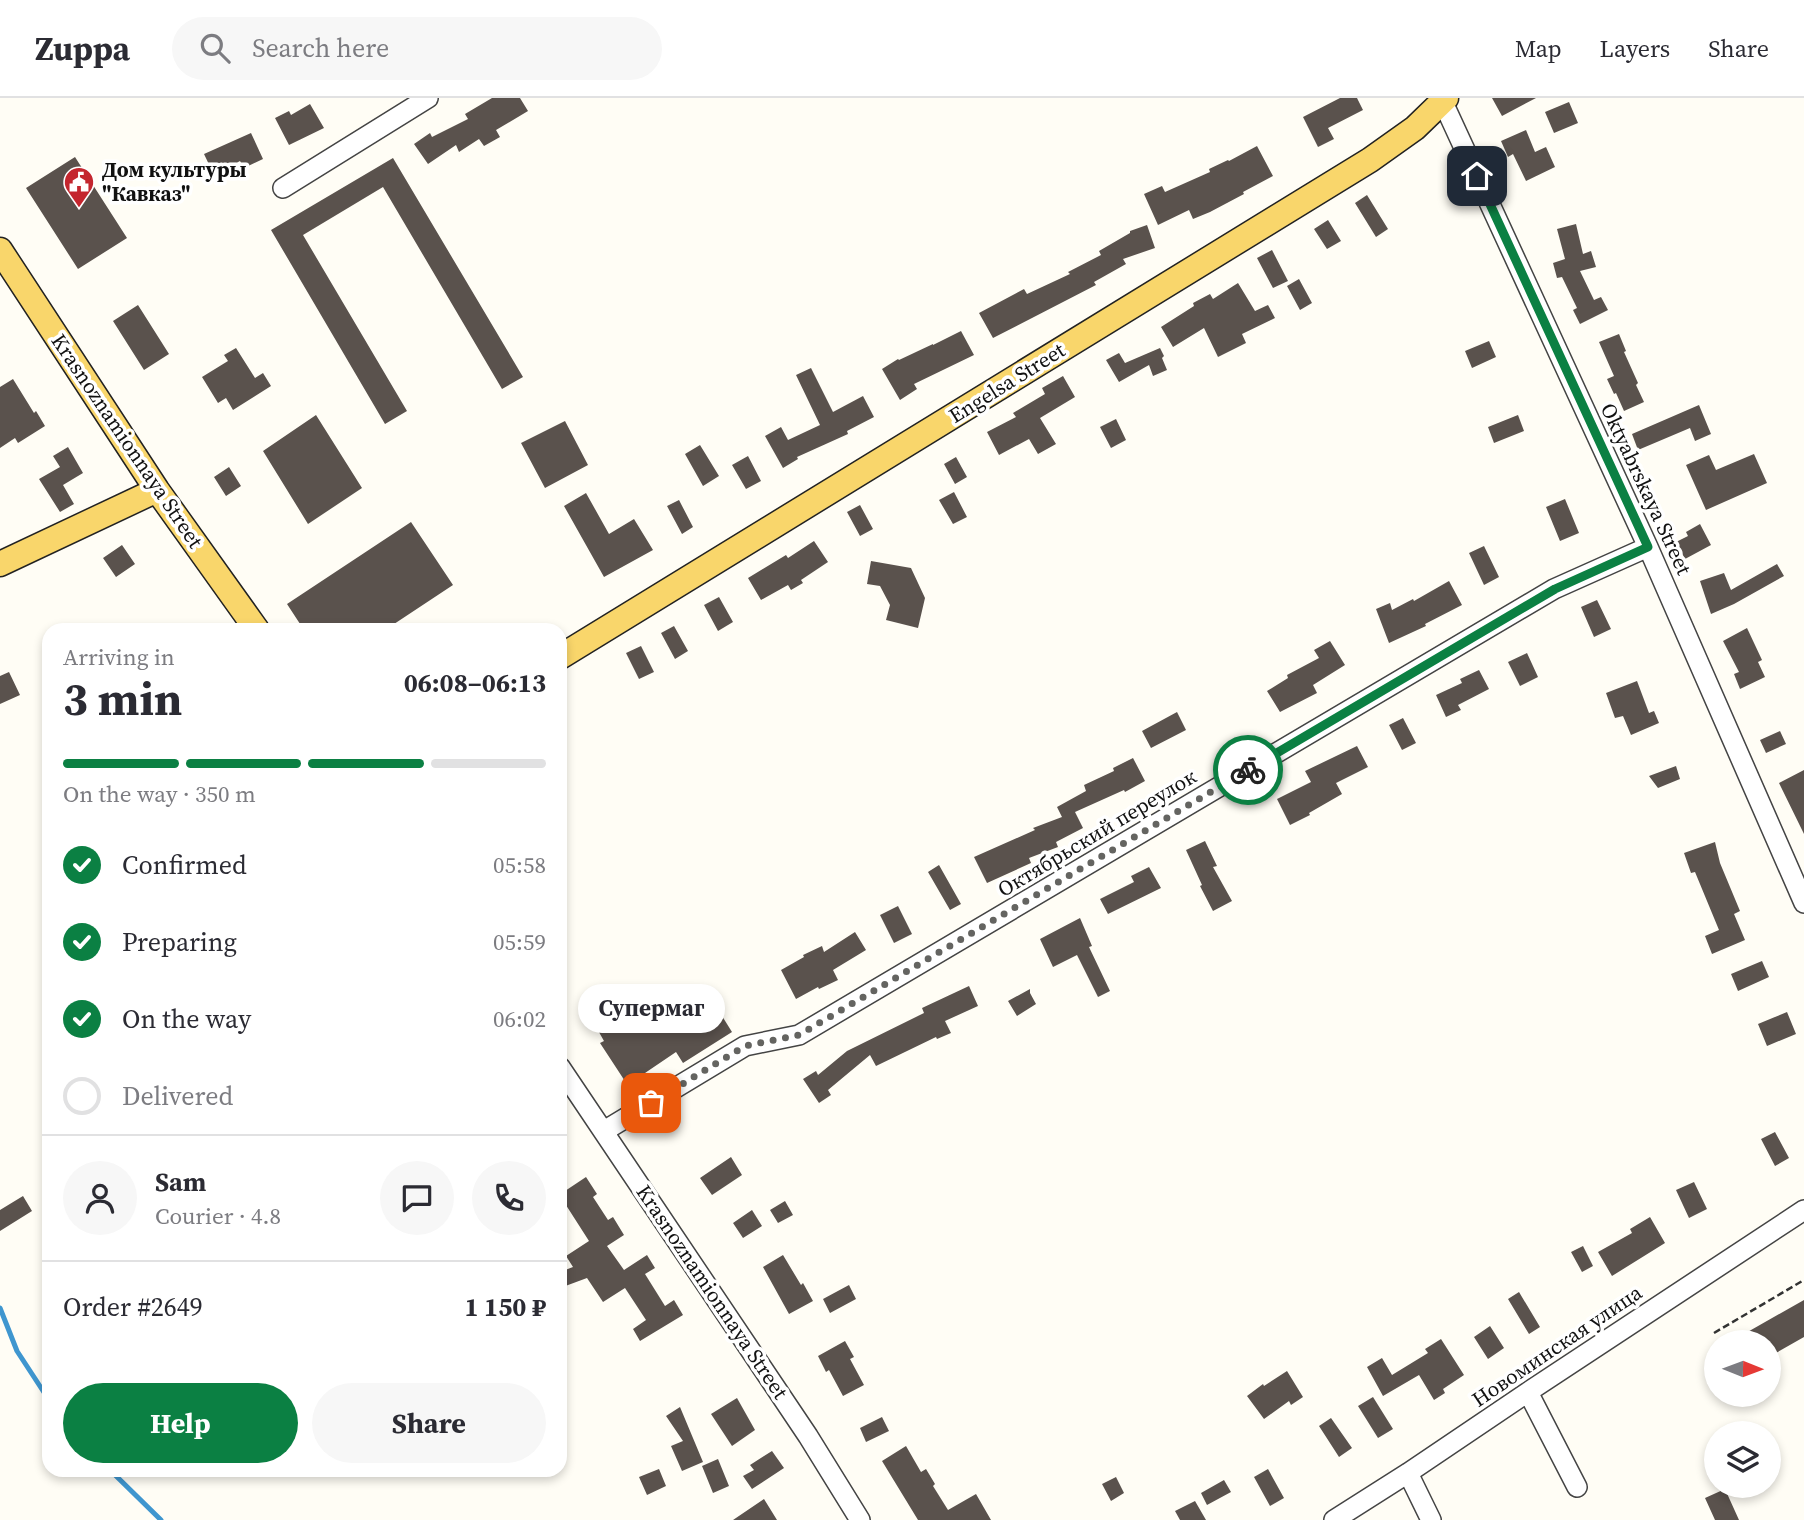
<!DOCTYPE html>
<html lang="en">
<head>
<meta charset="utf-8">
<style>
  body { margin:0; font-family:"Source Serif 4",serif; background:#f7f7f7; color:#2b2b33; height:100vh; display:flex; flex-direction:column; font-size:26px; white-space:nowrap }
  * { box-sizing:border-box; margin:0 }
  p { font-size:23px; color:#7c7c81 }
  .icon { flex:none; width:38px; height:38px; fill:none; stroke:currentColor; stroke-width:2; stroke-linecap:round; stroke-linejoin:round }
  .map { position:relative; flex:1; overflow:hidden }
  .drawer { position:absolute; left:42px; top:525px; width:525px; height:854px; display:flex; flex-direction:column; background:#fff; border-radius:21px; box-shadow:0 4px 10px #0003 }
  .drawer>* { flex:none }
  .needle { width:46px; rotate:91deg }
  .controls { position:absolute; left:1704px; top:1232px; display:grid; gap:14px }
  .controls a { display:grid; place-items:center; width:77px; height:77px; border-radius:50%; background:#fff; box-shadow:0 4px 10px #0003; font-size:35px }
  .pin { position:absolute; display:grid; place-items:center; width:60px; height:60px; color:#fff; margin:-30px; border-radius:14px; box-shadow:0 4px 10px #0006 }
  .courier { position:absolute; display:grid; place-items:center; width:70px; height:70px; margin:-35px; border:5px solid #0b8043; border-radius:50%; background:#fff; color:#222; box-shadow:0 2px 9px #0007 }
  .bubble { position:absolute; height:49px; border-radius:24px; background:#fff; box-shadow:0 4px 10px #0003; font-size:23px; font-weight:700; line-height:49px; text-align:center }
  .overview em { font-style:normal; font-weight:700 }
  .overview div { display:flex; flex-direction:column-reverse }
  .overview { display:flex; align-items:center; justify-content:space-between; height:119px; padding:0 21px }
  h1 { font-size:46px; font-weight:700; line-height:52px }
  .bar { display:grid; grid-template-columns:repeat(4,1fr); gap:10px 7px; align-content:center; height:84px; padding:0 21px }
  .bar i { height:9px; border-radius:5px; background:#e1e1e2 }
  .bar .selected { background:#0b8043 }
  .bar p { grid-column:span 4 }
  .line { display:flex; align-items:center; gap:18px; padding:0 21px; border-top:2px solid #e1e1e2 }
  .line div { flex:1 }
  .round { display:grid; place-items:center; flex:none; width:74px; height:74px; border-radius:37px; background:#f7f7f7 }
  ol { padding:0 21px; list-style:none }
  li { display:flex; align-items:center; gap:21px; height:77px }
  li p { margin-inline-start:auto }
  li .icon { padding:7px; border-radius:50%; background:#0b8043; color:#fff; stroke-width:4 }
  li:last-child { color:#7c7c81 }
  li i { width:38px; height:38px; border:4px solid #e1e1e2; border-radius:50% }
  .primary-button { display:flex; gap:14px; margin-top:auto; padding:14px 21px }
  .primary-button a { flex:1; height:80px; border-radius:42px; background:#0b8043; color:#fff; font-size:28px; font-weight:700; line-height:80px; text-align:center }
  .primary-button a+a { background:#f7f7f7; color:#2b2b33 }
  header { display:flex; align-items:center; gap:42px; box-sizing:border-box; height:98px; padding:0 35px; background:#fff; border-bottom:2px solid #e1e1e2 }
  header strong { font-size:33px }
  nav { display:flex; gap:38px; margin-inline-start:auto; font-size:24px }
  .search { width:490px; height:63px; background:#f7f7f7; display:flex; align-items:center; gap:18px; box-sizing:border-box; padding:0 24px; border-radius:38px; color:#7c7c81; font-size:26px }
  .map>svg:first-child { display:block }
  .lines { fill:none; stroke-linecap:round; stroke-linejoin:round }
  .stream { stroke:#3f96cf; stroke-width:5 }
  .building { fill:#5a524d }
  .minor-casing { stroke:#444; stroke-width:22 }
  .major-casing { stroke:#222; stroke-width:27 }
  .path { stroke:#333; stroke-width:2.5; stroke-dasharray:7 3.5; stroke-linecap:butt }
  .minor { stroke:#fff; stroke-width:19 }
  .major { stroke:#f9d66b; stroke-width:24 }
  .done { stroke:#646461; stroke-width:7; stroke-dasharray:0 12.6 }
  .route { stroke:#0b8043; stroke-width:9 }
  .labels { text-anchor:middle; stroke-width:7; stroke-linejoin:round; paint-order:stroke }
  .poi-label { font-size:21px; font-weight:bold; fill:#111; stroke:#fff; text-anchor:start }
  .street-label { font-size:21px; fill:#111; stroke:#fff }
</style>
</head>
<body>
<header>
<strong>Zuppa</strong>
<div class="search"><svg class="icon" aria-label="search" viewBox="0 0 24 24"><circle cx="10" cy="10" r="6"/><path d="M15 15l6 6"/></svg>Search here</div>
<nav><a>Map</a><a>Layers</a><a>Share</a></nav>
</header>
<div class="map">
<svg width="1804" height="1422" viewBox="0 0 1804 1422">
  <rect width="100%" height="100%" fill="#fffdf5"/>
  <g class="lines">
    <path class="stream" d="M0,1210l17,43 32,49
      M110,1372l51,50"/>
  </g>
  <path class="building" d="M492,0h28l8,13 -32,19 4,7 -16,9 -5,-7 -20,13 -3,-7 -28,19 -14,-20 16,-11 2,4 36,-18 -3,-5z
    M1340,0h17l6,12 -35,18 6,11 -16,8 -15,-30z
    M1492,0h44l-34,18z
    M1569,4l9,21 -24,10 -9,-21z
    M310,6l14,24 -35,17 -14,-27 14,-7 2,4z
    M1526,32l9,22 11,-5 9,20 -29,14 -13,-27 -5,3 -7,-16z
    M251,35l12,26 -19,9 -4,-7 -26,14 -10,-21z
    M1257,48l16,30 -30,16 1,2 -34,18 -17,7 -4,-9 -31,15 -14,-31 18,-8 3,6 45,-20 -1,-3 19,-9 1,1z
    M75,59l52,81 -49,31 -52,-81z
    M393,60l130,219 -21,12 -119,-202 -80,48 104,176 -22,13 -114,-194z
    M1367,97l21,34 -12,8 -21,-34z
    M1328,122l13,21 -14,8 -13,-20z
    M1576,126l7,30 8,-3 5,16 -16,4 14,29 7,-3 7,13 -28,14 -7,-14 4,-2 -15,-31 -5,1 -4,-15 12,-4 -8,-30z
    M1147,127l8,23 -32,11 3,5 -32,18 2,3 -103,53 -14,-25 45,-24 3,5 43,-20 -2,-2 33,-17 -2,-4 31,-18v-2z
    M1272,152l16,31 -15,7 -16,-30z
    M1299,181l13,24 -12,7 -13,-24z
    M1238,185l17,28 13,-6 7,13 -33,16 4,9 -28,14 -14,-29 -31,19 -12,-20 33,-21 -1,-3 17,-9 3,5z
    M138,207l31,49 -25,16 -31,-49z
    M961,233l13,24 -60,29 3,5 -17,11 -18,-31 16,-10 1,1 34,-16v1z
    M1619,236l7,17 -2,1 14,31 -2,2 8,17 -20,9 -8,-18 -2,1 -7,-15 7,-3 -15,-34z
    M1489,243l7,16 -24,11 -7,-17z
    M236,250l19,30 8,-5 8,13 -38,24 -7,-12 -8,5 -16,-26 26,-16 -4,-6z
    M1160,250l4,8 -2,2 5,12 -14,6 -4,-11 -30,17 -13,-22 13,-7 6,10z
    M811,270l22,44 30,-16 11,21 -27,14 1,3 -51,23 1,2 -15,9 -18,-32 16,-9 7,13 32,-15 -24,-50z
    M1063,278l12,21 -35,21 16,26 -18,10 -9,-15 -30,16 -12,-23 29,-15 -3,-4 32,-19 -3,-6z
    M13,281l21,34 2,-2 9,15 -27,17 -3,-5 -15,10v-61z
    M1699,307l12,29 -16,7 -5,-13 -52,22 -6,-16z
    M316,317l46,73 -54,36 -45,-73z
    M1518,317l6,16 -30,12 -6,-16z
    M1116,321l10,21 -15,8 -11,-21z
    M565,323l23,44 -43,23 -24,-45z
    M700,347l19,31 -16,10 -18,-32z
    M68,349l15,26 -20,12 11,19 -14,8 -21,-33 21,-12 -7,-11z
    M1754,356l13,29 -61,27 -20,-45 23,-10 7,15z
    M748,358l13,25 -15,8 -14,-24z
    M956,359l11,20 -12,7 -11,-20z
    M229,369l12,19 -15,10 -12,-19z
    M954,394l13,25 -14,7 -14,-24z
    M586,395l23,41 25,-15 19,31 -49,27 -40,-71z
    M1565,401l14,34 -19,8 -14,-34z
    M679,402l14,27 -11,7 -15,-28z
    M860,407l13,24 -13,7 -13,-24z
    M411,424l42,63 -68,45h-81l-17,-26z
    M1700,426l11,21 -26,14 -9,-17 12,-6 -2,-4z
    M814,443l14,21 -27,18 2,3 -12,7 -3,-5 -27,15 -13,-22 38,-23 2,3z
    M122,447l13,19 -19,13 -13,-19z
    M1484,448l15,31 -15,8 -15,-32z
    M871,463l40,7 14,30 -7,30 -32,-8 4,-15 -10,-19 -13,-2z
    M1777,466l7,12 -50,28 -23,10 -11,-33 24,-8 7,17z
    M1449,483l13,24 -37,19 1,2 -37,17 -13,-34 14,-6 2,7 21,-11 1,2z
    M719,499l14,25 -15,9 -14,-26z
    M1597,502l14,29 -17,8 -13,-30z
    M674,528l14,25 -13,8 -14,-26z
    M1747,530l15,32 -4,2 7,15 -25,12 -6,-15 5,-2 -16,-31z
    M1330,543l15,24 -32,20 4,8 -37,19 -13,-21 21,-13 -1,-3 32,-17 -5,-8z
    M641,548l13,26 -15,7 -13,-26z
    M1527,555l11,24 -18,9 -12,-24z
    M1479,572l10,19 -31,16 3,5 -15,7 -10,-22 26,-12 -2,-4z
    M9,574l11,23 -20,9v-28z
    M1637,583l12,32 5,-2 5,12 -28,12 -8,-19 -8,2 -9,-25z
    M1177,614l9,18 -35,18 -9,-17z
    M1403,620l13,25 -14,7 -13,-25z
    M1780,633l6,13 -20,9 -6,-13z
    M1357,648l11,21 -32,16 6,11 -33,19 1,2 -20,10 -13,-26 34,-17 -6,-11z
    M1133,660l12,23 -20,11 -1,-2 -49,22 8,16 -27,14 2,5 -29,11 2,5 -44,20 -13,-26 61,-27 -2,-2 29,-11 -5,-10 29,-16 -2,-6 30,-14 -1,-3z
    M1676,668l4,13 -22,9 -9,-12z
    M1804,672v64l-25,-51z
    M1205,743l12,25 -4,1 19,34 -19,10 -13,-25 2,-1 -16,-35z
    M1715,744l5,21 20,48 -6,3 11,26 -33,14 -7,-18 14,-6 -24,-58 -4,1 -7,-20z
    M939,767l22,39 -11,6 -22,-38z
    M1149,769l12,21 -53,26 -8,-15 34,-17 -3,-6z
    M898,808l14,28 -18,9 -14,-28z
    M1080,820l12,28 -3,1 21,44 -12,6 -21,-42 -24,12 -13,-28z
    M855,834l11,18 -33,20 5,10 -19,9 -1,-2 -22,12 -15,-29 23,-13 -1,-2 19,-9 2,6z
    M1762,863l7,16 -31,14 -7,-17z
    M969,888l9,20 -33,15 6,12 -14,6 -1,-2 -60,29 -6,-11 -42,35 3,5 -12,8 -16,-24 13,-8 2,4 29,-24 77,-38 -2,-5z
    M1030,891v4l6,11 -19,12 -9,-15z
    M707,894l25,40 -49,31 -7,-11 -31,21 9,14 -18,11 -36,-55 4,-2 -17,-30 29,-17 16,28 4,-3 8,13z
    M1787,914l9,22 -29,12 -9,-22z
    M1775,1034l14,26 -14,8 -14,-27z
    M731,1059l11,18 -30,20 -12,-17z
    M586,1079l11,17 -4,3 15,23 5,-3 11,18 -17,11 17,24 23,-15 8,13 -10,6 20,32 9,-6 9,15 -43,26 -7,-12 13,-9 -21,-32 -22,14 -16,-24 -27,10v-16l13,-5 -7,-11 23,-15 -25,-39 2,-2 -4,-7z
    M1694,1084l13,27 -18,9 -13,-28z
    M23,1098l9,15 -32,20v-21z
    M785,1103l8,14 -15,8 -8,-13z
    M752,1112l10,16 -19,12 -10,-15z
    M1650,1119l15,26 -53,33 -14,-24 34,-19 -2,-4z
    M1583,1148l10,20 -11,6 -11,-20z
    M783,1157l18,30 2,-2 10,18 -24,13 -26,-47z
    M849,1187l7,14 -26,14 -7,-14z
    M1519,1194l21,35 -11,7 -21,-35z
    M1804,1202v37l-35,20v-15h-39z
    M1490,1228l14,22 -16,11 -14,-22z
    M1441,1241l23,36 -21,14 2,4 -11,7 -15,-25 -36,21 -16,-29 15,-9 10,17 36,-22 -3,-4z
    M845,1243l9,16 -4,2 14,26 -21,11 -14,-26 -3,2 -8,-16z
    M1287,1273l16,26 -12,8 -2,-4 -25,18 -17,-23 16,-12 1,2z
    M1373,1299l20,32 -15,9 -20,-32z
    M737,1300l18,32 -23,16 -21,-32z
    M680,1309l23,55 -21,9 -11,-25 12,-5 -17,-25z
    M882,1319l7,14 -23,11 -6,-14z
    M1331,1320l21,30 -13,9 -20,-31z
    M906,1348l15,26 5,-3 9,15 -2,2 15,24 28,-16 15,26h-73l-36,-59z
    M772,1353l12,17 -32,21 -9,-13 11,-6 -4,-5z
    M718,1361l11,27 -16,7 -11,-27z
    M659,1371l7,17 -19,9 -8,-18z
    M1268,1371l16,29 -14,8 -16,-29z
    M1116,1379l8,16 -13,8 -9,-17z
    M1224,1382l7,12 -24,13 -6,-12z
    M1725,1391l14,31h-24l-10,-22z
    M764,1401l13,21h-44z
    M1195,1403l11,19h-26l-5,-9z"/>
  <g class="lines">
    <g class="minor-casing">
      <path id="minor" d="M1441,0l207,449 156,356
        M283,90l145,-90
        M560,969l248,369 52,84
        M604,1033l141,-85 54,-11 755,-446 94,-42
        M1528,1294l49,95
        M1408,1375l23,47
        M1334,1422l74,-47 120,-81 276,-182"/>
    </g>
    <g class="major-casing">
      <path id="major" d="M0,152l157,240 100,140
        M0,466l157,-74
        M560,559l810,-497 45,-32 31,-30"/>
    </g>
    <path class="path" d="M1714,1235l90,-53"/>
    <use href="#minor" class="minor"/>
    <use href="#major" class="major"/>
  </g>
  <g class="lines">
    <path class="done" d="M651,1005l94,-57 54,-11 449,-265"/>
    <path class="route" d="M1248,672l307,-181 93,-42 -171,-371"/>
  </g>
  <defs>
    <g id="civic-pin" transform="scale(1.575)"><path d="M0 17L-7.5 6A9.5 9.5 0 1 1 7.5 6Z" fill="#c4262e" stroke="#fff"/><path d="M-.6-6.5H3V-4.5H.6V-3L4-1V1h2V6H-6V1h2V-1L-.6-3ZM-1.2 2.5V6h2.4V2.5Z" fill="#fff"/></g>
  </defs>
  <g fill-rule="evenodd">
    <use href="#civic-pin" x="79" y="84"/>
  </g>
  <g class="labels">
    <g class="poi-label">
      <text x="102" y="79">Дом культуры<tspan x="102" dy="24">"Кавказ"</tspan></text>
    </g>
    <g class="street-label">
      <text transform="translate(1007 285) rotate(-32)" y="7">Engelsa Street</text>
      <text transform="translate(127 343) rotate(56)" y="7">Krasnoznamionnaya Street</text>
      <text transform="translate(1646 391) rotate(65)" y="7">Oktyabrskaya Street</text>
      <text transform="translate(1097 735) rotate(-31)" y="7">Октябрьский переулок</text>
      <text transform="translate(712 1194) rotate(56)" y="7">Krasnoznamionnaya Street</text>
      <text transform="translate(1557 1248) rotate(-34)" y="7">Новоминская улица</text>
    </g>
  </g>
</svg>
<div class="controls">
<a><svg class="needle" viewBox="-14 -14 28 28"><path d="M0-13l5 13h-10z" fill="#e53935"/><path d="M0 13l5-13h-10z" fill="#7c7c81"/></svg></a>
<a><svg class="icon" aria-label="layers" viewBox="0 0 24 24"><path d="M12 4l9 5-9 5-9-5zM3 14l9 5 9-5"/></svg></a>
</div>
<div class="pin" style="left:651px;top:1005px;background:#ea580c"><svg class="icon" aria-label="bag" viewBox="0 0 24 24"><path d="M5 8h14l-1 12H6zM9 8a3 3 0 0 1 6 0"/></svg></div>
<div class="pin" style="left:1477px;top:78px;background:#1f2937"><svg class="icon" aria-label="home" viewBox="0 0 24 24"><path d="M3 11l9-7 9 7M6 9v11h12V9"/></svg></div>
<div class="courier" style="left:1248px;top:672px"><svg class="icon" aria-label="bike" viewBox="0 0 24 24"><circle cx="6" cy="16" r="4"/><circle cx="18" cy="16" r="4"/><path d="M6 16l4-8h5l3 8M10 8l3 8H6M13 5h3"/></svg></div>
<div class="bubble" style="left:578px;top:886px;width:147px">Супермаг</div>
<section class="drawer">
<div class="overview"><div><h1>3 min</h1><p>Arriving in</p></div><em>06:08–06:13</em></div>
<div class="bar"><i class="selected"></i><i class="selected"></i><i class="selected"></i><i></i><p>On the way · 350 m</p></div>
<ol>
<li><svg class="icon" aria-label="check" viewBox="0 0 24 24"><path d="M5 12l5 5 9-10"/></svg>Confirmed<p>05:58</p></li>
<li><svg class="icon" aria-label="check" viewBox="0 0 24 24"><path d="M5 12l5 5 9-10"/></svg>Preparing<p>05:59</p></li>
<li><svg class="icon" aria-label="check" viewBox="0 0 24 24"><path d="M5 12l5 5 9-10"/></svg>On the way<p>06:02</p></li>
<li><i></i>Delivered</li>
</ol>
<div class="line" style="height:126px"><a class="round"><svg class="icon" aria-label="person" viewBox="0 0 24 24"><circle cx="12" cy="8" r="4"/><path d="M4 21q1-7 8-7t8 7"/></svg></a><div><b>Sam</b><p>Courier · 4.8</p></div><a class="round"><svg class="icon" aria-label="chat" viewBox="0 0 24 24"><path d="M4 5h16v11H9l-5 4z"/></svg></a><a class="round"><svg class="icon" aria-label="phone" viewBox="0 0 24 24"><path d="M5 4h4l2 5-3 2q2 4 5 5l2-3 5 2v4C11 20 4 13 5 4z"/></svg></a></div>
<div class="line" style="height:91px"><div>Order #2649</div><b>1 150 ₽</b></div>
<div class="primary-button"><a>Help</a><a>Share</a></div>
</section>
</div>
</body>
</html>
